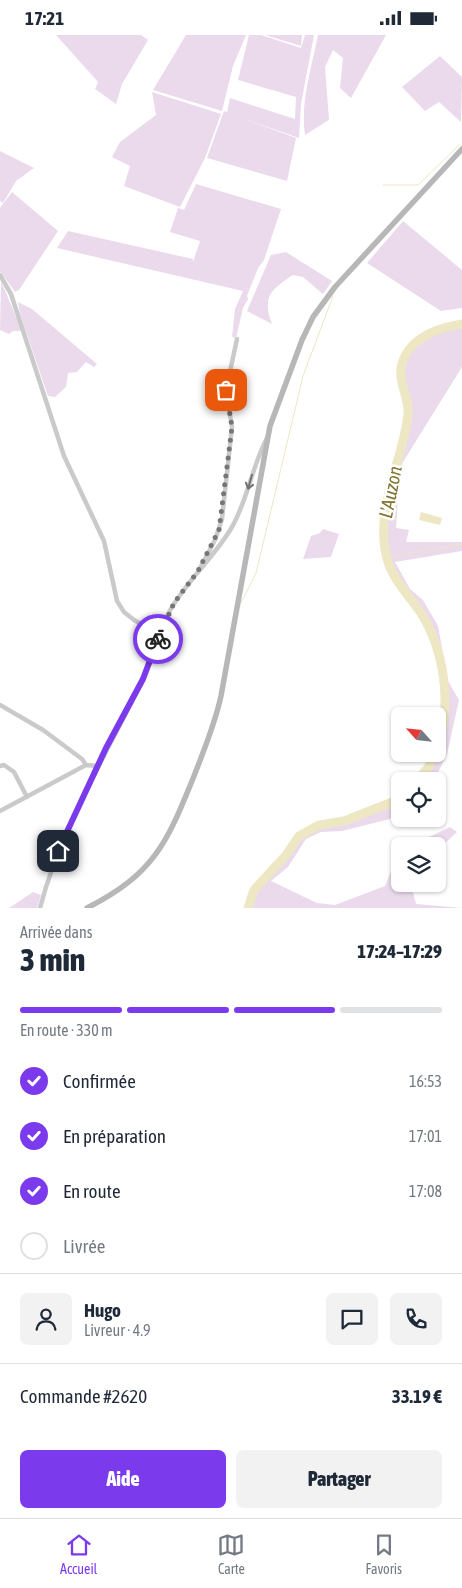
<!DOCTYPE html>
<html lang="fr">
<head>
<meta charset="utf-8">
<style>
  body { margin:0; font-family:"Asap Condensed",sans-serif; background:#f2f2f3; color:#1f2937; height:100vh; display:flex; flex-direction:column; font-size:19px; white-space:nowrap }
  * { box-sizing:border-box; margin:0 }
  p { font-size:16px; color:#747a83 }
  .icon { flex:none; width:28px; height:28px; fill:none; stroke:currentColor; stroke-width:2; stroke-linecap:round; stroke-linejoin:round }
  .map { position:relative; height:873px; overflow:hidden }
  .sheet { display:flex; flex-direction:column; background:#fff; flex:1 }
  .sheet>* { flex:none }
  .needle { width:32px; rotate:297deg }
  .fabs { position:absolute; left:391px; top:672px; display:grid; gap:10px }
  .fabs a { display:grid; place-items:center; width:55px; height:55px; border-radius:8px; background:#fff; box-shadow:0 1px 4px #0004; font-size:25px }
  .pin { position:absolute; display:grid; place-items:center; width:42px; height:42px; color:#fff; margin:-21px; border-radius:10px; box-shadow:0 2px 8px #0006 }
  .courier { position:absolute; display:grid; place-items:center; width:50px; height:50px; margin:-25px; border:4px solid #7c3aed; border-radius:50%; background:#fff; color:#222; box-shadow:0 1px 6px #0007 }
  .headline em { font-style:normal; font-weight:800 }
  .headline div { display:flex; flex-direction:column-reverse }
  .headline { display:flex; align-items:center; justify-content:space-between; height:85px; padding:0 20px }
  h1 { font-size:32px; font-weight:800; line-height:38px }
  .bar { display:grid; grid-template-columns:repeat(4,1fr); gap:8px 5px; align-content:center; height:60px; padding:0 20px }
  .bar i { height:6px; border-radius:4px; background:#e0e1e3 }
  .bar .selected { background:#7c3aed }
  .bar p { grid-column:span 4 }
  .line { display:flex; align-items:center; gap:12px; padding:0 20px; border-top:1px solid #e0e1e3 }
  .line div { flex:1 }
  .round { display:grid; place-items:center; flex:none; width:52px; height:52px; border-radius:8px; background:#f2f2f3 }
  ol { padding:0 20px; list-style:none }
  li { display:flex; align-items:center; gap:15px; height:55px }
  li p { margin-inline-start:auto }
  li .icon { padding:5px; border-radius:50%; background:#7c3aed; color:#fff; stroke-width:4 }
  li:last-child { color:#747a83 }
  li i { width:28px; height:28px; border:2px solid #e0e1e3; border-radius:50% }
  .primary-button { display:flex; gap:10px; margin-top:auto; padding:10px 20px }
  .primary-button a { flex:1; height:58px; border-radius:8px; background:#7c3aed; color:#fff; font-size:20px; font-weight:800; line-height:58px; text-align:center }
  .primary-button a+a { background:#f2f2f3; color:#1f2937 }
  .status { display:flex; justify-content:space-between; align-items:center; height:35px; padding:0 25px; background:#fff; direction:ltr }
  .status svg { height:14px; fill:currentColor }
  .menu { display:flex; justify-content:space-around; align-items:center; height:70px; border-top:1px solid #e0e1e3; background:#fff; font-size:14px; color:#747a83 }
  .menu a { display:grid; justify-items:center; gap:2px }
  .menu .selected { color:#7c3aed }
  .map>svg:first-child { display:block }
  .green { fill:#eadaec }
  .water { fill:#eee7c4 }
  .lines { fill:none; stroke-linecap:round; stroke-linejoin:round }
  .stream { stroke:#eee7c4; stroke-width:1 }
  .river { stroke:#eee7c4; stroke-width:9 }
  .minor { stroke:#cacaca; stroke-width:4.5 }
  .secondary { stroke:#b7b7b7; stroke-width:5.5 }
  .oneway { stroke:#747474 }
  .done { stroke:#767676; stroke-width:5; stroke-dasharray:0 9 }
  .route { stroke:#7c3aed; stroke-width:6 }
  .labels { text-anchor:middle; stroke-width:5; stroke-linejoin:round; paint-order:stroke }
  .water-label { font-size:19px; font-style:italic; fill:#817430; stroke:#fff }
</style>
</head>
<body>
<div class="status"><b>17:21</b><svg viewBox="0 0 49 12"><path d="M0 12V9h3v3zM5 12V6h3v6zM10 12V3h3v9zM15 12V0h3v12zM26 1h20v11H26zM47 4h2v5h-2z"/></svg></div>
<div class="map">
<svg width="462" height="873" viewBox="0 0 462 873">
  <rect width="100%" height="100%" fill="#fff"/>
  <path class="green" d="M56,0h85l7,5 -26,44 -6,20 -21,-15 3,-7z
    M186,0h60l-13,31 -11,45 -69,-21z
    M249,0h12l40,13 4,-13h9l-13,69 -2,34 -63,-22 60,22 -9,43 -80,-23 17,-47 3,1 3,-14 65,21 1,-22 -58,-17z
    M265,0h37l-1,11z
    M318,0h68l-35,63 -11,-10 3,-30 -10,-8 -8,17 4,53 -24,15c-5,-33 7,-68 13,-100z
    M440,21l22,21 -1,45 -22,-20 -14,9 -23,-24z
    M152,57l69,22 -16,44 -25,49 -56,-21 6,-20 -18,-9 8,-15 36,-27z
    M0,116l34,17 -18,13 -13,22 -3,-2z
    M196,149l85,25 -17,51 -6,8 -11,28 1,3 -5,9 -7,30 -4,-1 3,-28 8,-18 -186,-43 11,-17 125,28v3l7,-21 -30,-9 8,-24 6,2z
    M12,157l46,39 -39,59 -4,2 -15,-21v-63z
    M403,186l59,49v38l-21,3 -74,-48z
    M286,217l46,29 -9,13 -20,-17 -10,-2c-23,15 -31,22 -21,49l-25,-13 24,-56z
    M1,246l21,50h-9l-4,3 -9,-4z
    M18,267l14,7 65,55 -3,3 -8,-5 -9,10 -9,1 -2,14 -11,10 -7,-1 -28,-82z
    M462,290v42l-59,95 -6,20 1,17 -2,29 13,2 -3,12h56v9l-67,11 15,27 13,11 15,26 10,55 11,19 -12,54 -13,27h-14c30,-37 31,-78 19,-124 -2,-9 -3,-18 -6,-26 -11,-26 -35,-44 -44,-71 -16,-50 16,-97 21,-145 2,-20 -15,-39 -2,-59 11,-19 34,-28 54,-31z
    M323,494l16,5 -8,23 -28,2 8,-23 9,-3z
    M400,765v13l-10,6 -48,12 -21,1 -15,7 -18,28 -17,14 46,22 18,2 50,-19 8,-20 7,-8v26h11l5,20 46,4h-212l6,-18 45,-52 18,-10 27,-5z
    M450,792l7,5 -19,18v-4h-24l7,-5z
    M33,857l8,3 -4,13h-28z"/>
  <path class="water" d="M421,477l21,6 -2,7 -21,-5z"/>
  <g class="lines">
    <path class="stream" d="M383,150h35l41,-40
      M387,522l75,-13
      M241,568l15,-30 47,-197 30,-80"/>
    <path class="river" d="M438,709c14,-41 6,-94 -17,-131 -12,-17 -28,-33 -34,-54 -13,-51 15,-95 21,-144 2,-21 -15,-36 -3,-59 10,-20 36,-29 57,-32
      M417,746l12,-15 5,-12
      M248,873l6,-18 32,-35 13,-19 20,-11 25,-4 56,-22"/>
    <path class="minor" d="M0,240l11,19 53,162 40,85 13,60 7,11 10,8 26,15
      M200,533l15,-28 7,-21 10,-92 -6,-37 11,-51
      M0,670l43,25 39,29 4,6
      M0,731l4,-1 10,7 13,25
      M0,776l86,-46 12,1
      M40,873c21,-81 66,-152 102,-227 10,-21 17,-45 26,-67 17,-32 46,-56 64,-87 16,-28 20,-61 35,-89"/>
    <path class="secondary" d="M87,873c67,-34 80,-65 107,-132 10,-26 21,-52 27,-80l49,-270 32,-86 11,-23 22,-30 127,-138"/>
  </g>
  <defs><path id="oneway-shaft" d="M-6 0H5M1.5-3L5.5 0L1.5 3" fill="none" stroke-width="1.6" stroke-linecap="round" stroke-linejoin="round" transform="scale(1.25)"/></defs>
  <use class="oneway" href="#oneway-shaft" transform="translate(250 447) rotate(106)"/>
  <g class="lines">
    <path class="done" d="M158,604l16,-36 24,-32 21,-41 13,-103 -6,-37"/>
    <path class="route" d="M58,816l48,-103 37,-69 15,-40"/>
  </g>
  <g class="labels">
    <g class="water-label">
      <text transform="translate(390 457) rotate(-79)" y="7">L'Auzon</text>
    </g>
  </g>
</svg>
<div class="fabs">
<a><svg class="needle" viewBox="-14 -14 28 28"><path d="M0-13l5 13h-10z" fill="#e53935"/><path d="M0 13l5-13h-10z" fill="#747a83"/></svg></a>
<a><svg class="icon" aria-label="locate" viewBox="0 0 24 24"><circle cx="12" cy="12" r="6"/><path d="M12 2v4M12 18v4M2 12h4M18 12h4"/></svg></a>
<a><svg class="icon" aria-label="layers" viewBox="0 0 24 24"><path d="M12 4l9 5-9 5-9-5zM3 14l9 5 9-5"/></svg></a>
</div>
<div class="pin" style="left:226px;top:355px;background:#ea580c"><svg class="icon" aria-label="bag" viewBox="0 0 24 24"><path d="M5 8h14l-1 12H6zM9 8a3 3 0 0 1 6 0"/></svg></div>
<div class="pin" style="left:58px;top:816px;background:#1f2937"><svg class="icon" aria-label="home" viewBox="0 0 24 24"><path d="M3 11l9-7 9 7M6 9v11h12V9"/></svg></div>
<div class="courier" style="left:158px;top:604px"><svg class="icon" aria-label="bike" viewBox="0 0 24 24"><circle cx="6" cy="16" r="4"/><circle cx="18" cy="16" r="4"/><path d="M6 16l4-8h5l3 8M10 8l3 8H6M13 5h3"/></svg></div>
</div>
<section class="sheet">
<div class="headline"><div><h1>3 min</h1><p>Arrivée dans</p></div><em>17:24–17:29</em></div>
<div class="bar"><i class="selected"></i><i class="selected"></i><i class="selected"></i><i></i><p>En route · 330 m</p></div>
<ol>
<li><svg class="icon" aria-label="check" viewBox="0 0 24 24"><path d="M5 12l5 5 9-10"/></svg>Confirmée<p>16:53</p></li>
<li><svg class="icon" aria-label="check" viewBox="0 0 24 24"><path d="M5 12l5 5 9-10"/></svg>En préparation<p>17:01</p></li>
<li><svg class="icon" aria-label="check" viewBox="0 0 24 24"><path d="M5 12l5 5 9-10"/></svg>En route<p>17:08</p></li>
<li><i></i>Livrée</li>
</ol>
<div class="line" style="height:90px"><a class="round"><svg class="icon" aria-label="person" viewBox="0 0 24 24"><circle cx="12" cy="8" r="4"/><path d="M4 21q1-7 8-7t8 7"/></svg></a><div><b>Hugo</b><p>Livreur · 4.9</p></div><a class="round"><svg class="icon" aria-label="chat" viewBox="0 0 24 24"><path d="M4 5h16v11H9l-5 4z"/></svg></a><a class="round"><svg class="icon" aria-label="phone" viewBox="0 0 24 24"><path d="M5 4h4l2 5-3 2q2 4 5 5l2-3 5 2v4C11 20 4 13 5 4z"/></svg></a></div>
<div class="line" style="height:65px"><div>Commande #2620</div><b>33.19 €</b></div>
<div class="primary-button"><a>Aide</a><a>Partager</a></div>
</section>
<nav class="menu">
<a class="selected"><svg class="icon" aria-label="home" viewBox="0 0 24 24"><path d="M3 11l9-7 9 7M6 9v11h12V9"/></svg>Accueil</a>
<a><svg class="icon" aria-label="map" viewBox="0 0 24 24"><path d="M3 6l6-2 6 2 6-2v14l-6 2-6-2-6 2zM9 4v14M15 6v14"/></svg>Carte</a>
<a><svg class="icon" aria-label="saved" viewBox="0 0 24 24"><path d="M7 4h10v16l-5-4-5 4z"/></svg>Favoris</a>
</nav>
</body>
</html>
